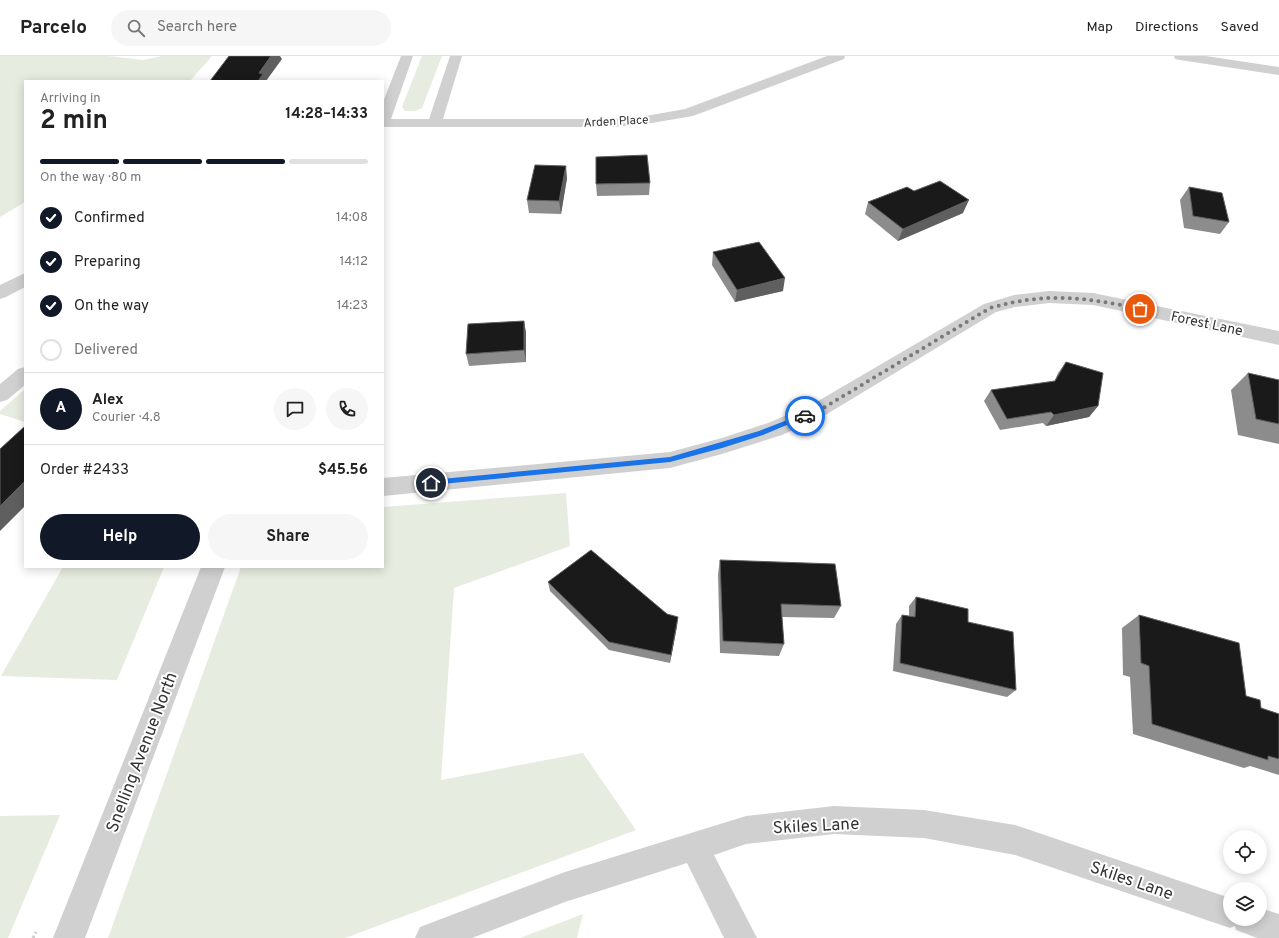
<!DOCTYPE html>
<html lang="en">
<head>
<meta charset="utf-8">
<style>
  body { margin:0; font-family:Overpass,sans-serif; background:#f6f6f6; color:#222; height:100vh; display:flex; flex-direction:column; font-size:15px; white-space:nowrap }
  * { box-sizing:border-box; margin:0 }
  p { font-size:13px; color:#767676 }
  .icon { flex:none; width:22px; height:22px; fill:none; stroke:currentColor; stroke-width:2; stroke-linecap:round; stroke-linejoin:round }
  .map { position:relative; flex:1; overflow:hidden }
  .sheet { position:absolute; left:24px; top:24px; width:360px; height:488px; display:flex; flex-direction:column; background:#fff; border-radius:0px; box-shadow:0 2px 10px #0003 }
  .sheet>* { flex:none }
  .fabs { position:absolute; left:1223px; top:774px; display:grid; gap:8px }
  .fabs a { display:grid; place-items:center; width:44px; height:44px; border-radius:50%; background:#fff; box-shadow:0 2px 10px #0003; font-size:20px }
  .pin { position:absolute; display:grid; place-items:center; width:34px; height:34px; color:#fff; margin:-17px; border:2px solid #fff; border-radius:50%; box-shadow:0 1px 4px #0007 }
  .courier { position:absolute; display:grid; place-items:center; width:40px; height:40px; margin:-20px; border:3px solid #1a73e8; border-radius:50%; background:#fff; color:#222; box-shadow:0 1px 5px #0007 }
  .summary em { font-style:normal; font-weight:700 }
  .summary div { display:flex; flex-direction:column-reverse }
  .summary { display:flex; align-items:center; justify-content:space-between; height:68px; padding:0 16px }
  h1 { font-size:26px; font-weight:700; line-height:30px }
  .bar { display:grid; grid-template-columns:repeat(4,1fr); gap:6px 4px; align-content:center; height:48px; padding:0 16px }
  .bar i { height:5px; border-radius:3px; background:#e0e0e0 }
  .bar .active { background:#111827 }
  .bar p { grid-column:span 4 }
  .line { display:flex; align-items:center; gap:10px; padding:0 16px; border-top:1px solid #e0e0e0 }
  .line div { flex:1 }
  .round { display:grid; place-items:center; flex:none; width:42px; height:42px; border-radius:21px; background:#f6f6f6 }
  ol { padding:0 16px; list-style:none }
  li { display:flex; align-items:center; gap:12px; height:44px }
  li p { margin-inline-start:auto }
  li .icon { padding:4px; border-radius:50%; background:#111827; color:#fff; stroke-width:4 }
  li:last-child { color:#767676 }
  li i { width:22px; height:22px; border:2px solid #e0e0e0; border-radius:50% }
  .action { display:flex; gap:8px; margin-top:auto; padding:8px 16px }
  .action a { flex:1; height:46px; border-radius:24px; background:#111827; color:#fff; font-size:16px; font-weight:700; line-height:46px; text-align:center }
  .action a+a { background:#f6f6f6; color:#222 }
  header { display:flex; align-items:center; gap:24px; box-sizing:border-box; height:56px; padding:0 20px; background:#fff; border-bottom:1px solid #e0e0e0 }
  header strong { font-size:19px }
  nav { display:flex; gap:22px; margin-inline-start:auto; font-size:14px }
  .search { width:280px; height:36px; background:#f6f6f6; display:flex; align-items:center; gap:10px; box-sizing:border-box; padding:0 14px; border-radius:22px; color:#767676; font-size:15px }
  .map>svg:first-child { display:block }
  .green { fill:#e6ecdf }
  .lines { fill:none; stroke-linecap:round; stroke-linejoin:round }
  .path { stroke:#cdcdcd; stroke-width:3; stroke-dasharray:2.5 2.5; stroke-linecap:butt }
  .minor { fill:#d0d0d0; fill-rule:evenodd }
  .wall { fill:#8c8c8c }
  .shaded-wall { fill:#5f5f5f }
  .building { fill:#1a1a1a; stroke:#5f5f5f }
  .route { fill:#1a73e8 }
  .done { stroke:#7a7a7a; stroke-width:4; stroke-dasharray:0 7.2 }
  .labels { text-anchor:middle; stroke-width:4; stroke-linejoin:round; paint-order:stroke }
  .far-street-label { font-size:12px; fill:#333; stroke:#fff }
  .street-label { font-size:14px; fill:#333; stroke:#fff }
  .near-street-label { font-size:17px; fill:#333; stroke:#fff }
</style>
</head>
<body>
<header>
<strong>Parcelo</strong>
<div class="search"><svg class="icon" aria-label="search" viewBox="0 0 24 24"><circle cx="10" cy="10" r="6"/><path d="M15 15l6 6"/></svg>Search here</div>
<nav><a>Map</a><a>Directions</a><a>Saved</a></nav>
</header>
<div class="map">
<svg width="1279" height="882" viewBox="0 0 1279 882">
  <rect width="100%" height="100%" fill="#fff"/>
  <path class="green" d="M0,0h108l35,4 19,-4h50l-22,25h-165v121l-25,15z
    M422,0h20l-20,52 -7,3h-10l-3,-4z
    M25,333v33l-25,-8v-3z
    M566,437l4,53 -116,42 -13,192 142,-27 53,77 -291,108h-237l133,-371h142v-60z
    M63,511h101l-47,113 -116,-4z
    M60,759l-52,123h-8v-122z
    M583,858l-6,24h-57z"/>
  <g class="lines">
    <path class="path" d="M33,882l3,-6"/>
    <path class="minor" d="M401,0h12l-22,63h38l21,-63h12l-19,63h169l28,-2 45,-8 142,-53h18l-1,3 -151,57 -53,9 -28,2h-229v-25z
      M1174,0h32l73,11v8l-99,-15 -5,-1z
      M25,217v14l-19,10 -6,2v-14z
      M1049,235l44,2 186,38v14l-186,-40 -44,-2 -34,4 -19,5 -169,102 -45,21 -60,19 -52,14 -287,28v-18l287,-26 52,-14 46,-15 45,-19 171,-100 30,-9z
      M25,311v18l-18,15 -7,2v-18l18,-15z
      M201,511h24l-140,371h-32z
      M834,750l90,4 91,15 215,73v21h30v-11l19,6v24h-22l-21,-8 -1,-4 -5,2 -215,-73 -91,-17 -90,-4 -88,10 -32,11 43,83h-33l-37,-75 -122,39 -93,36h-57l5,-11 145,-55 181,-56z"/>
  </g>
  <path class="wall" d="M567,122l-6,36 -32,-1 -2,-13z
    M650,127l-1,12 -52,1 -1,-12z
    M1189,131l40,35 -9,12 -36,-6 -4,-28z
    M914,135l49,22 -65,28 -33,-27 3,-12z
    M713,196l70,39 -48,11 -23,-37z
    M524,265l2,12v29l-57,4 -3,-12z
    M1066,306l32,44 -9,11 -43,9 -3,-3 -43,7 -16,-29 7,-11 63,-8 4,-9z
    M1248,317l31,7v64l-41,-9 -7,-45z
    M720,504l121,46 -7,12 -52,-1 2,27 -5,12 -59,-3 -2,-79z
    M548,526l129,44 -7,37 -61,-13 -59,-59z
    M916,541l52,25 48,68 -9,7 -114,-26 3,-47 6,-9 7,1v-10z
    M1139,559l107,81 15,12 18,6v61l-29,-9 -6,2 -111,-34 -3,-57 -7,-2 -1,-47z"/>
  <path class="shaded-wall" d="M271,0h9l2,3 -16,22h-8l1,-8z
    M566,110l1,12 -6,36 -2,-13z
    M969,144l-6,13 -65,28 5,-12z
    M785,222l-2,13 -48,11 2,-12z
    M524,265l2,12v29l-2,-12z
    M1098,350l-9,11 -43,9 8,-11z
    M25,425v25l-25,25v-25z
    M678,561l-1,9 -7,37 1,-8z"/>
  <path class="building" d="M229,0h42l-12,17 4,1 -5,7h-48z
    M647,99l3,28 -54,1v-27z
    M535,109l31,1 -7,35 -32,-1z
    M940,125l29,19 -66,29 -35,-27 39,-15 7,4z
    M1189,131l33,6 7,29 -36,-6z
    M759,186l26,36 -48,12 -24,-38z
    M524,265v29l-58,4 2,-30z
    M1066,306l37,11 -5,33 -44,9 -3,-3 -44,7 -16,-29 64,-9z
    M1248,317l31,7v44l-23,-5z
    M24,371l1,1v53l-25,25v-57z
    M591,494l76,64 11,3 -7,38 -62,-13 -61,-60z
    M720,504l115,4 6,42 -60,-2 3,40 -61,-3z
    M916,541l52,12v13l45,10 3,58 -116,-27 2,-48 13,2z
    M1139,559l100,28 7,53 14,4 1,8 18,6v45l-11,-3v4l-116,-36 -3,-58 -8,-3z"/>
  <path class="route" d="M803,358h4l1,2 -45,19 -41,13 -52,14 -239,23 -3,-2 3,-3 239,-23 89,-26z"/>
  <g class="lines">
    <path class="done" d="M805,360l15,-6 170,-102c56,-16 94,-11 150,1"/>
  </g>
  <g class="labels">
    <g class="far-street-label">
      <text transform="translate(616 65) rotate(-3)" y="4">Arden Place</text>
    </g>
    <g class="street-label">
      <text transform="translate(1207 267) rotate(12)" y="5">Forest Lane</text>
    </g>
    <g class="near-street-label">
      <text transform="translate(141 696) rotate(-69)" y="6">Snelling Avenue North</text>
      <text transform="translate(816 769) rotate(-3)" y="6">Skiles Lane</text>
      <text transform="translate(1132 824) rotate(19)" y="6">Skiles Lane</text>
    </g>
  </g>
</svg>
<div class="fabs">
<a><svg class="icon" aria-label="locate" viewBox="0 0 24 24"><circle cx="12" cy="12" r="6"/><path d="M12 2v4M12 18v4M2 12h4M18 12h4"/></svg></a>
<a><svg class="icon" aria-label="layers" viewBox="0 0 24 24"><path d="M12 4l9 5-9 5-9-5zM3 14l9 5 9-5"/></svg></a>
</div>
<div class="pin" style="left:1140px;top:253px;background:#ea580c"><svg class="icon" aria-label="bag" viewBox="0 0 24 24"><path d="M5 8h14l-1 12H6zM9 8a3 3 0 0 1 6 0"/></svg></div>
<div class="pin" style="left:431px;top:427px;background:#1f2937"><svg class="icon" aria-label="home" viewBox="0 0 24 24"><path d="M3 11l9-7 9 7M6 9v11h12V9"/></svg></div>
<div class="courier" style="left:805px;top:360px"><svg class="icon" aria-label="car" viewBox="0 0 24 24"><path d="M5 17H2v-5l4-1 3-4h7l3 4 3 1v5h-3M9 17h6M6 11h13"/><circle cx="7" cy="17" r="2"/><circle cx="17" cy="17" r="2"/></svg></div>
<section class="sheet">
<div class="summary"><div><h1>2 min</h1><p>Arriving in</p></div><em>14:28–14:33</em></div>
<div class="bar"><i class="active"></i><i class="active"></i><i class="active"></i><i></i><p>On the way · 80 m</p></div>
<ol>
<li><svg class="icon" aria-label="check" viewBox="0 0 24 24"><path d="M5 12l5 5 9-10"/></svg>Confirmed<p>14:08</p></li>
<li><svg class="icon" aria-label="check" viewBox="0 0 24 24"><path d="M5 12l5 5 9-10"/></svg>Preparing<p>14:12</p></li>
<li><svg class="icon" aria-label="check" viewBox="0 0 24 24"><path d="M5 12l5 5 9-10"/></svg>On the way<p>14:23</p></li>
<li><i></i>Delivered</li>
</ol>
<div class="line" style="height:72px"><b class="round" style="background:#111827;color:#fff">A</b><div><b>Alex</b><p>Courier · 4.8</p></div><a class="round"><svg class="icon" aria-label="chat" viewBox="0 0 24 24"><path d="M4 5h16v11H9l-5 4z"/></svg></a><a class="round"><svg class="icon" aria-label="phone" viewBox="0 0 24 24"><path d="M5 4h4l2 5-3 2q2 4 5 5l2-3 5 2v4C11 20 4 13 5 4z"/></svg></a></div>
<div class="line" style="height:52px"><div>Order #2433</div><b>$45.56</b></div>
<div class="action"><a>Help</a><a>Share</a></div>
</section>
</div>
</body>
</html>
